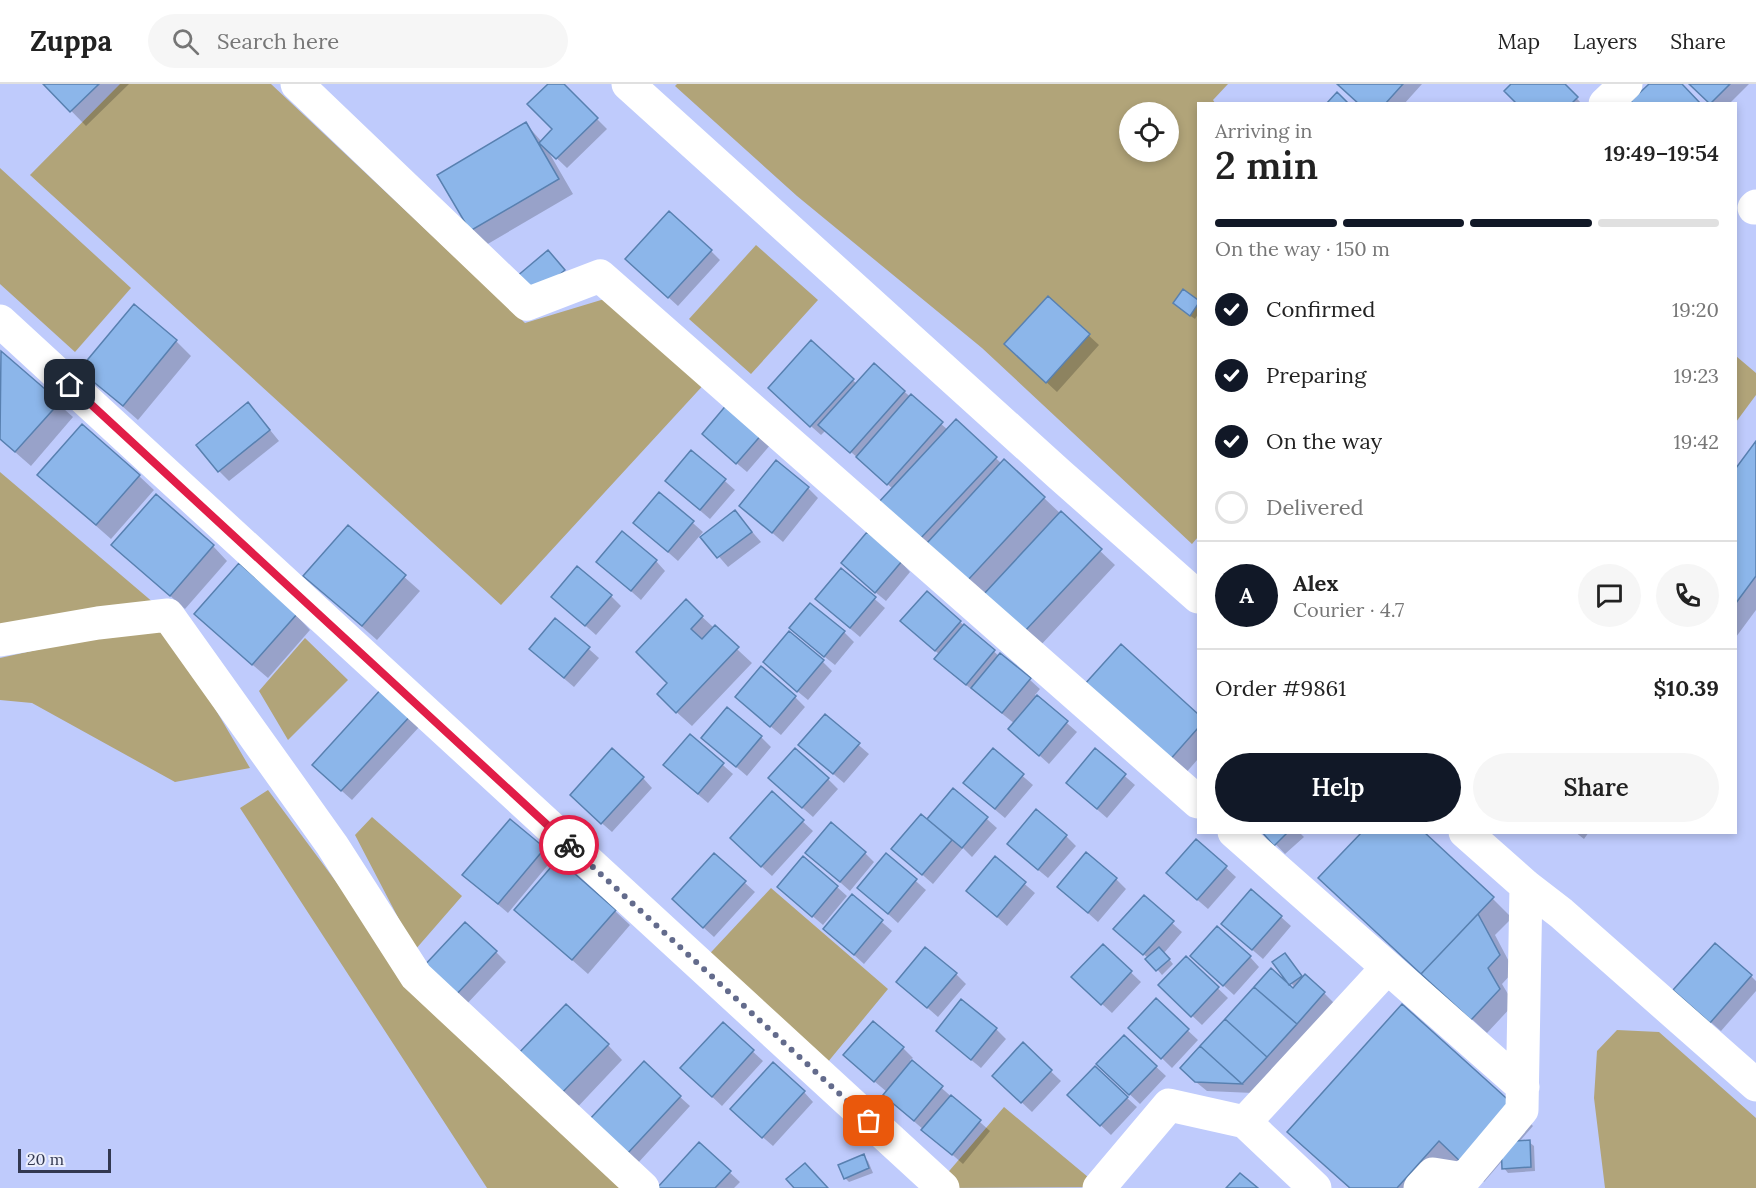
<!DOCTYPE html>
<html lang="en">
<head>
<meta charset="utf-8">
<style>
  body { margin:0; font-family:Lora,serif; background:#f6f6f6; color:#222; height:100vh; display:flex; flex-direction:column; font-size:22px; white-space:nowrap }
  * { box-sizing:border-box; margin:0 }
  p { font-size:20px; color:#767676 }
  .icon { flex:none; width:33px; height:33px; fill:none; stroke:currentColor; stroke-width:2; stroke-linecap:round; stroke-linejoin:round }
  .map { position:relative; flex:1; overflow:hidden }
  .panel { position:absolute; left:1197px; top:18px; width:540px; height:732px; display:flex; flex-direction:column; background:#fff; border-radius:0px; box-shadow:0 3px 9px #0003 }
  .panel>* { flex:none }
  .buttons { position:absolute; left:1119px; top:18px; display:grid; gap:12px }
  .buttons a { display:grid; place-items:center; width:60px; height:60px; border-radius:50%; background:#fff; box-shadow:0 3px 9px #0003; font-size:30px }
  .scale { position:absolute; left:18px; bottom:15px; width:93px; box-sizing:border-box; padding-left:6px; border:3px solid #323850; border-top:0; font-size:16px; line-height:21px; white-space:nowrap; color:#323850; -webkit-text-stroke:4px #ebeefb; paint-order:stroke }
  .pin { position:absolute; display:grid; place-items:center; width:51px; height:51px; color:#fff; margin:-26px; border-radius:12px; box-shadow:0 3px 9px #0006 }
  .courier { position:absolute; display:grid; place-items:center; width:60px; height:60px; margin:-30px; border:4px solid #e11d48; border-radius:50%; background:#fff; color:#222; box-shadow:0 2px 8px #0007 }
  .head em { font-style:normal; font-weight:600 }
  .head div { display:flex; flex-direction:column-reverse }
  .head { display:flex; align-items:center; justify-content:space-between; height:102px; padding:0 18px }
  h1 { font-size:39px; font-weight:600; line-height:45px }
  .bar { display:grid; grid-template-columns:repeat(4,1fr); gap:9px 6px; align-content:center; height:72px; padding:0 18px }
  .bar i { height:8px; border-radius:4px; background:#e0e0e0 }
  .bar .current { background:#111827 }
  .bar p { grid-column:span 4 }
  .line { display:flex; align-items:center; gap:15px; padding:0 18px; border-top:2px solid #e0e0e0 }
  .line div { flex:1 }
  .round { display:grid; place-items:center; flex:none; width:63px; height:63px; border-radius:32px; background:#f6f6f6 }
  ol { padding:0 18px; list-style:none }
  li { display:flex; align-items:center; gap:18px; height:66px }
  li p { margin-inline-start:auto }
  li .icon { padding:6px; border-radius:50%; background:#111827; color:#fff; stroke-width:4 }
  li:last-child { color:#767676 }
  li i { width:33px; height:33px; border:3px solid #e0e0e0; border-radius:50% }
  .cta { display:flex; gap:12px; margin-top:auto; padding:12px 18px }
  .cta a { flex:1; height:69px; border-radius:36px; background:#111827; color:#fff; font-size:24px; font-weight:600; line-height:69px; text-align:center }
  .cta a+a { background:#f6f6f6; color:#222 }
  header { display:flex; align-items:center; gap:36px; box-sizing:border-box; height:84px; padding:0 30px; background:#fff; border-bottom:2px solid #e0e0e0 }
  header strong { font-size:28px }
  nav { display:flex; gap:33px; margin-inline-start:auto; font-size:21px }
  .search { width:420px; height:54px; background:#f6f6f6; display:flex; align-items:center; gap:15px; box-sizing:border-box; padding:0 21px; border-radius:33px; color:#767676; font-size:22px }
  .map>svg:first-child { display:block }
  .green { fill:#b1a479; fill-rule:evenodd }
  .shadow { fill:#0003 }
  .building { fill:#8cb6ea; stroke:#5880b0; stroke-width:1.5 }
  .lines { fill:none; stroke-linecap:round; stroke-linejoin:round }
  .minor { stroke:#fff; stroke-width:33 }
  .done { stroke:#636b8c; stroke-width:6; stroke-dasharray:0 10.8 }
  .route { stroke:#e11d48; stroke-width:8 }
</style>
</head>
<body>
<header>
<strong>Zuppa</strong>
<div class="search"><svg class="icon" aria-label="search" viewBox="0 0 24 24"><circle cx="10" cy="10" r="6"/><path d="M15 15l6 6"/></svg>Search here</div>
<nav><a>Map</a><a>Layers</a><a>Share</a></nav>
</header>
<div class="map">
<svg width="1756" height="1104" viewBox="0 0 1756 1104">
  <rect width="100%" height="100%" fill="#bfcbfc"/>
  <path class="green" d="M120,0h151l254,239 86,-26 97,83 -207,225 -471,-430z
    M677,0h551l-15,16 2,3 -17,1v433l-6,7 -210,-196 -185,-152 -122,-110zM1130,28h38v40h-38z
    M0,84l131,120 -56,64 -75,-68z
    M756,161l62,55 -67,74 -62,-55z
    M1736,272l20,17v22l-20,27z
    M0,388l168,143 -168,25z
    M164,538l86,146 -75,14 -143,-79 -32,-3v-42z
    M305,554l43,42 -60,60 -29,-49z
    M268,706l161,217 193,181h-135l-247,-380z
    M372,733l90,79 -47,54 -60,-115z
    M771,804l117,101 -70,85 -118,-110z
    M1617,946l42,2 97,86v70h-151l-11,-90 3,-47z
    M1004,1023l96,80 -157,1 -5,-4z"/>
  <path class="shadow" d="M45,0h84l-43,42z
    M550,0h12l45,45 -40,39 -20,-19 26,45 -87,51 -15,-15 55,-106 16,18 13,-13z
    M1339,0h83l-18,20h-44z
    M1513,0h50l19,20h-63z
    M1691,0h58l-20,20h-18z
    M711,167l9,9 -42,46 -41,-37z
    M1183,207l15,11v12l-3,5 -16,-11z
    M1048,214l51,47 -42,47 -41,-38z
    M176,257l15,15 -53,64 -57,-50z
    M811,258l46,42 17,-19 74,65 8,-9 46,43 42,34 71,67 -75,81 -145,-129 -2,-28 -67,-59 -5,5 -42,-37z
    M1,269l72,64 -42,49 -31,-27z
    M728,321l44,38 -25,29 -33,-28z
    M257,330l22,27 -50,40 -10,-10z
    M1756,359v167l-20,27v-167z
    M692,368l43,38 -25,29 -33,-28z
    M139,392l15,14 -43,49 -57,-50z
    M808,404l10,10 -35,44 -42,-36z
    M660,410l43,38 -25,29 -33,-29z
    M735,428l26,30 -33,25 -26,-30z
    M348,443l72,64 -43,49 -57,-50z
    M113,461l100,1 14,15 -42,48z
    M656,477l9,10 -24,29 -43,-38z
    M901,478l9,10 -24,29 -34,-28z
    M841,486l44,38 -25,29 -33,-28z
    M611,512l10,10 -25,29 -33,-29z
    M686,518l66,61 -60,63 -19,-17 -4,-26z
    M296,531l14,15 -42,48 -57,-49z
    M556,536l43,38 -25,29 -33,-28z
    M960,538l39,34 1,-1 30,25 10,9 -5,6 42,37 -28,32 -39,-35 5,-5 -69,-55 -10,-10 4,-4 -28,-24z
    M844,548l10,10 -19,23 -34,-27z
    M1121,562l77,70v43l-14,16 -83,-76z
    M823,578l9,9 -24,29 -34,-28z
    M383,606l38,35 -69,75 -28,-25z
    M795,613l10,10 -24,28 -34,-28z
    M825,632l44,38 -25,29 -34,-29z
    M690,652l43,38 -25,29 -33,-28z
    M761,653l10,10 -24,29 -34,-29z
    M993,666l40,35 -28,33 -30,-25z
    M1095,666l40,35 -28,33 -29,-25z
    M643,694l9,10 -40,44 -31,-27z
    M828,695l10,10 -25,28 -33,-29z
    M954,706l43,38 -25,29 -9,-9 -30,36 -40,-35 34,-28z
    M772,709l41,38 -41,45 -31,-28z
    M1264,748h35l5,5 -19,17z
    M1575,748h14l-5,7z
    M1066,752l10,10 -28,32 -30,-25z
    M1197,757l39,36 -28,32 -30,-26z
    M544,765l9,10 -45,54 -34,-29z
    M807,769h58l9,9 -24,29z
    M714,771l41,37 -41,45 -31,-28z
    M886,771l40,35 -28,33 -39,-35z
    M995,774l40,35 -28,33 -39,-35z
    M1116,795l10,10 -28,33 -39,-35z
    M837,803l10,9 -24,29 -34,-29z
    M852,812l40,35 -28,33 -39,-35z
    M1339,813l154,2 19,19 -17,17 19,36 -12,13 12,20 -27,29z
    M615,827l15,14 -42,49 -57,-50z
    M1281,833l10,9 -28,33 -30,-26z
    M1172,839l10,9 -18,21 9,11 -11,11 -14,-17 -23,-19z
    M1103,862l38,36 -29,31 -29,-26z
    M496,868l10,10 -41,44 -31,-28z
    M1250,873l9,10 -25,28 -33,-30z
    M1186,874l42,40 -26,27 -32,-30z
    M1289,875l15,20 20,14 10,10 -81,90 -46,-2 -16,-13 106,-88 -23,-27z
    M956,890l10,10 -28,33 -40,-35z
    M1751,892l5,5v10l-35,40 -36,-31z
    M1156,917l42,39 -26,28 -41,-40z
    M723,940l40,37 -41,45 -30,-28z
    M996,945l10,10 -25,29 -34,-28z
    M1124,953l42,39 -26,28 -32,-30z
    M608,961l14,15 -50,53 -42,-40z
    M1023,961l38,36 -29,31 -29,-27z
    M903,964l10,10 -3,2 80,71 -27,33 -69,-60 -7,-12 -32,-27z
    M804,1008l9,10 -40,44 -31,-27z
    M680,1013l10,9 -52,57 -37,-33z
    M1127,1014l10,9 -26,28 -32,-30z
    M1514,1023l19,19 -14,16h10l5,4 1,25 -27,2 -4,-5 -1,-8 -19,22 -25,-23 -26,29h-84l-60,-56z
    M699,1060l41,38 -6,6h-75z
    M863,1072l5,5 5,12 -24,9 -4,-4z"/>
  <path class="building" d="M43,0h56l-29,28z
    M548,0h16l34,34 -42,41 -17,-16 13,-14 -25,-25z
    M1337,0h66l-18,20h-26z
    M1511,0h54l13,13 -7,7h-54l-13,-13z
    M1649,0h33l19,20h-67l-3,-3z
    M1689,0h41l-20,20z
    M1337,8l12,12h-23z
    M526,38l33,57 -89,52 -33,-56z
    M669,127l43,39 -44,48 -43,-39z
    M548,166l17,20 -32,27 -17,-20z
    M1183,205l15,11v4l-8,12 -17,-13z
    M1048,212l42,38 -44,49 -42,-39z
    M134,220l43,36 -54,66 -44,-36z
    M811,256l43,39 -44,48 -42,-39z
    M1,267l59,51 -45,50 -15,-13z
    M874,279l31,28 -55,62 -32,-28z
    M911,310l32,28 -56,63 -31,-28z
    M248,318l22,28 -52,42 -22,-27z
    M728,319l35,30 -27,31 -34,-30z
    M956,335l41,38 -78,83 -41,-37z
    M82,340l58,51 -44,50 -59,-50z
    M1756,357v135l-20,27v-135z
    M691,366l35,29 -26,31 -35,-29z
    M1004,375l41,38 -77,83 -41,-37z
    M776,376l33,27 -37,46 -33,-27z
    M659,408l35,29 -26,31 -35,-29z
    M156,410l58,51 -44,51 -59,-51z
    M735,426l17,22 -35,26 -17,-21z
    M1061,427l41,38 -78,83 -41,-37z
    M348,441l58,50 -44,51 -59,-50z
    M622,447l35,29 -26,31 -35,-29z
    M867,448l35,29 -27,32 -34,-30z
    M239,479l58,51 -45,51 -58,-51z
    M577,482l35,29 -27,31 -34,-29z
    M841,484l35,29 -26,31 -35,-29z
    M927,507l34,30 -26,30 -35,-30z
    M686,515l17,17 -12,13 11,10 13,-14 24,22 -63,66 -19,-19 10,-11 -31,-31z
    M810,519l35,28 -21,26 -35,-29z
    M555,534l35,29 -26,31 -35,-29z
    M964,540l31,26 -29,35 -32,-26z
    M789,547l35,29 -27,32 -34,-30z
    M1121,560l77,70v14l-30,34 -84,-77z
    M1000,569l31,25 -29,35 -31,-25z
    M761,582l35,30 -26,31 -35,-30z
    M383,603l29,27 -71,77 -29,-26z
    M1037,611l31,26 -29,35 -31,-27z
    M727,623l35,29 -26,31 -35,-29z
    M825,630l35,29 -27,31 -35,-29z
    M690,650l34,29 -26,31 -35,-29z
    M612,664l32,29 -43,47 -31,-29z
    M795,664l34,30 -27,30 -34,-30z
    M993,664l31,26 -29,35 -32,-26z
    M1095,664l31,26 -29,35 -31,-26z
    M953,704l35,29 -26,31 -35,-29z
    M772,707l32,29 -43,47 -31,-29z
    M1036,725l31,26 -29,35 -31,-26z
    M921,730l31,26 -30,35 -31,-26z
    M510,735l35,29 -47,56 -36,-29z
    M831,738l35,30 -26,30 -35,-29z
    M1262,748h26l-14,14z
    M1362,748h62l70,65 -73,77 -103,-96z
    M1196,755l31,27 -30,34 -31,-27z
    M1086,768l31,26 -29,35 -31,-26z
    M714,769l32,28 -43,47 -31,-29z
    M886,769l31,26 -29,35 -31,-26z
    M803,772l35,30 -26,31 -35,-30z
    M995,772l31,26 -29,35 -31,-26z
    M558,775l58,51 -44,50 -58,-50z
    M1251,805l31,27 -30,34 -31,-26z
    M852,810l31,26 -29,35 -31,-26z
    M1144,811l30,26 -31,34 -30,-26z
    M1478,830l22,41 -12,13 12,21 -29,31 -50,-46z
    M465,838l32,29 -43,46 -32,-29z
    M1217,842l34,30 -28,30 -33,-30z
    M1715,859l37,32 -42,48 -37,-33z
    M1103,860l29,27 -31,34 -30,-28z
    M925,863l32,26 -30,35 -31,-26z
    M1159,863l11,12 -14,12 -11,-12z
    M1285,869l17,23 -13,9 -17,-23z
    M1186,872l33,31 -28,30 -33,-32z
    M1271,884l22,20 12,-14 20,18 -28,32 -43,-37z
    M1254,903l43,37 -30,33 -42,-38z
    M1156,914l33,31 -28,30 -33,-31z
    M961,915l36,29 -26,32 -35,-29z
    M566,920l43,40 -53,55 -42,-41z
    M1402,920l113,102 -52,58 -24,-23 -42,47h-47l-63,-56z
    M1225,935l42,38 -25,27 -42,-38z
    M873,937l31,26 -30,35 -31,-27z
    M723,938l31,28 -42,47 -32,-29z
    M1124,951l33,31 -28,29 -33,-31z
    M1023,958l29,28 -31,33 -29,-27z
    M1200,962l42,38 -47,-2 -15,-14z
    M912,976l31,26 -29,35 -31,-26z
    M644,977l37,35 -54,58 -38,-34z
    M773,978l32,29 -43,47 -32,-29z
    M1095,982l33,31 -28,29 -33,-31z
    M951,1011l30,25 -29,35 -31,-25z
    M1530,1056l1,27 -29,2 -1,-27z
    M699,1058l32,29 -16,17h-58z
    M864,1070l5,14 -25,11 -6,-14z
    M805,1079l23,25h-34l-8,-9z
    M1240,1089l18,15h-32z"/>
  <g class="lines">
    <path class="minor" d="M297,0l230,220 73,-28 598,526
      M628,0l431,390 139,123
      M1605,20l21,-20
      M1754,124l2,-2
      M0,237l943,867
      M0,556l98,-17 70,-8 164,230 84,131 227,212
      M1234,748l289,255
      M1465,748l61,54 35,27 195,172
      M1245,1038l142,-154
      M1099,1104l70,-83 76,17 70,66
      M1420,1104l13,-14 31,5 58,-69 4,-224"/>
  </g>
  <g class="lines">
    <path class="done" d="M569,761l300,276"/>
    <path class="route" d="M70,301l499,460"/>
  </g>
</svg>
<div class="buttons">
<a><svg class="icon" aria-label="locate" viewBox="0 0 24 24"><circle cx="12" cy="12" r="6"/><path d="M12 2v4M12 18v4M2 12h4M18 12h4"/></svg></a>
</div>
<div class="scale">20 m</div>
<div class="pin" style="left:869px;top:1037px;background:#ea580c"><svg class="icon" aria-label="bag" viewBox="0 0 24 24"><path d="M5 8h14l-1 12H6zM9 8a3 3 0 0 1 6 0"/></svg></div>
<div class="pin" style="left:70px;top:301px;background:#1f2937"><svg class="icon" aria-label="home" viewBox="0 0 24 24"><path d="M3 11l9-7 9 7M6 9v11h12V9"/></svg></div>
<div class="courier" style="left:569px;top:761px"><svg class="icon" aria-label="bike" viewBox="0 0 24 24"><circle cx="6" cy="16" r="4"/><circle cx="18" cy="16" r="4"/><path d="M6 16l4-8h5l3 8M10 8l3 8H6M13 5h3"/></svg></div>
<section class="panel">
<div class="head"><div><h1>2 min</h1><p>Arriving in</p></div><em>19:49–19:54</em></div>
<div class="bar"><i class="current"></i><i class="current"></i><i class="current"></i><i></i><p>On the way · 150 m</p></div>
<ol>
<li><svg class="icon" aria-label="check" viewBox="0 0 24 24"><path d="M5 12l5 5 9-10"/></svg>Confirmed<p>19:20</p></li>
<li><svg class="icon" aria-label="check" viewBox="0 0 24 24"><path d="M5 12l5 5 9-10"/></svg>Preparing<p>19:23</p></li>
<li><svg class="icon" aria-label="check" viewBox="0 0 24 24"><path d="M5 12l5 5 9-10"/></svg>On the way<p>19:42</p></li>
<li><i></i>Delivered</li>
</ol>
<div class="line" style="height:108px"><b class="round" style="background:#111827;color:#fff">A</b><div><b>Alex</b><p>Courier · 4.7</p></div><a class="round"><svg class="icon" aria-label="chat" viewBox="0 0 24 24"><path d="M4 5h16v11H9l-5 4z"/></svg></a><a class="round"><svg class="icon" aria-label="phone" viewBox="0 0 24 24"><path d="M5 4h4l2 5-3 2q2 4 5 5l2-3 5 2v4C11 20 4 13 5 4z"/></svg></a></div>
<div class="line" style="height:78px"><div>Order #9861</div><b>$10.39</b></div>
<div class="cta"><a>Help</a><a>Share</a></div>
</section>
</div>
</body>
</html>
